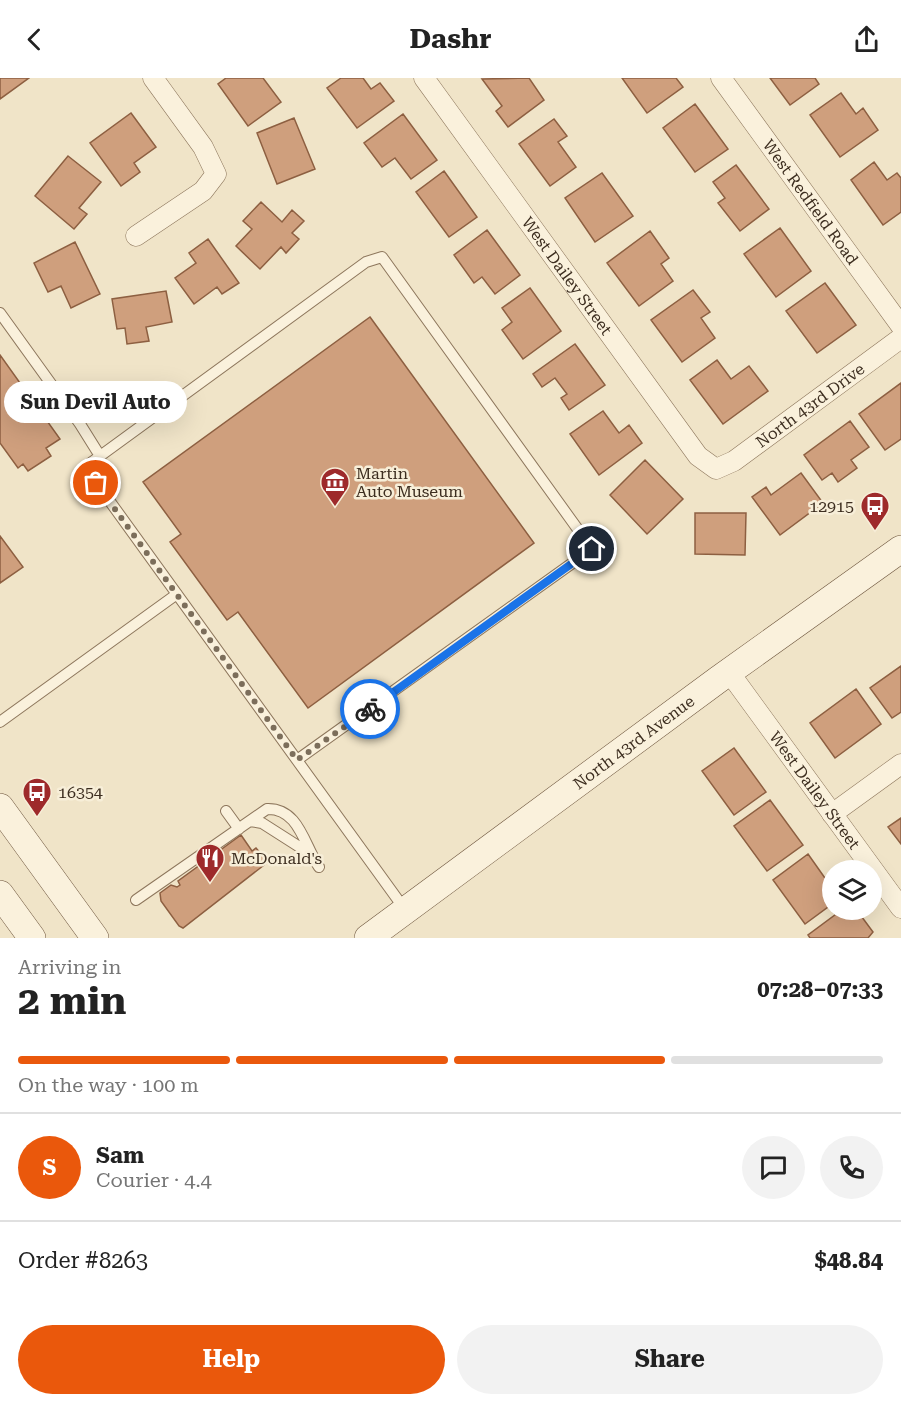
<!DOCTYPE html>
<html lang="en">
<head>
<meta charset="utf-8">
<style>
  body { margin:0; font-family:"Roboto Serif",serif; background:#f2f2f2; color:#222; height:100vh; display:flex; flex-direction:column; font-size:22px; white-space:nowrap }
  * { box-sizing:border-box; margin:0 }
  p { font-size:20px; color:#767676 }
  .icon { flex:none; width:33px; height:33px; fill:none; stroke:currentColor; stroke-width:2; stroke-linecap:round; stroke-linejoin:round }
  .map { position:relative; height:860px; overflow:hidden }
  .side { display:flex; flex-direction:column; background:#fff; flex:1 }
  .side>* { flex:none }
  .fabs { position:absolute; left:822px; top:782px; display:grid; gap:12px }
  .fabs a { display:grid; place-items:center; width:60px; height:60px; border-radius:50%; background:#fff; box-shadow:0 6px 24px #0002; font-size:30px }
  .pin { position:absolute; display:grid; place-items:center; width:51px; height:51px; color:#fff; margin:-26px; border:3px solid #fff; border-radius:50%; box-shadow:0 2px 6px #0007 }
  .courier { position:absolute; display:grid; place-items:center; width:60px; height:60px; margin:-30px; border:4px solid #1a73e8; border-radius:50%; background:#fff; color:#222; box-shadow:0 2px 8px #0007 }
  .bubble { position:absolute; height:42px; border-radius:21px; background:#fff; box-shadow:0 6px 24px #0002; font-size:20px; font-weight:700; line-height:42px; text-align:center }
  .overview em { font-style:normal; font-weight:700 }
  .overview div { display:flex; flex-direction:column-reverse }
  .overview { display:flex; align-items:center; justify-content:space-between; height:102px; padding:0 18px }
  h1 { font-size:39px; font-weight:700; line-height:45px }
  .bar { display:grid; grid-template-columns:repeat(4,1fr); gap:9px 6px; align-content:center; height:72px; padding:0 18px }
  .bar i { height:8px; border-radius:4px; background:#e0e0e0 }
  .bar .active { background:#ea580c }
  .bar p { grid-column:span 4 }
  .line { display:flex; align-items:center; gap:15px; padding:0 18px; border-top:2px solid #e0e0e0 }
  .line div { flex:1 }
  .round { display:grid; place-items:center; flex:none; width:63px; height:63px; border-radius:32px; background:#f2f2f2 }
  .action { display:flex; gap:12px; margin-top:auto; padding:12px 18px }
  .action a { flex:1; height:69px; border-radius:36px; background:#ea580c; color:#fff; font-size:24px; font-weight:700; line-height:69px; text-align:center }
  .action a+a { background:#f2f2f2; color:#222 }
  header { display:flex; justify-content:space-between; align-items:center; height:78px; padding:0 18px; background:#fff; font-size:27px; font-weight:700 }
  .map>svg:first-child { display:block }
  .building { fill:#cf9f7d; stroke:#8d5f41; stroke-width:1.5 }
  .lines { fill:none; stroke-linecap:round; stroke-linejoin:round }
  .service-casing { stroke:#8d765c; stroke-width:12 }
  .minor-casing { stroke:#8d765c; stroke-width:21 }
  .secondary-casing { stroke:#6f573f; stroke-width:28 }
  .service { stroke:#faf1dc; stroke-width:10 }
  .minor { stroke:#faf1dc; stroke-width:20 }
  .secondary { stroke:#faf1dc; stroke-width:27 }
  .done { stroke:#7c6e5b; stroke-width:6; stroke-dasharray:0 10.8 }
  .route { stroke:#1a73e8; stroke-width:8 }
  .labels { text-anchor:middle; stroke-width:5; stroke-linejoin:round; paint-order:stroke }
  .street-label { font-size:16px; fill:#3d2e20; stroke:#f7eed8 }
  .poi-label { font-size:16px; fill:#3d2e20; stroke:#f7eed8; text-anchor:start }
</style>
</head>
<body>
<header><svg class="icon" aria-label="back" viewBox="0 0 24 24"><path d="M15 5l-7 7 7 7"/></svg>Dashr<svg class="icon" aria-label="share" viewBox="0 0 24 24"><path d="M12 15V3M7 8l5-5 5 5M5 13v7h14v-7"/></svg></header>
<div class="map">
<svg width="901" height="860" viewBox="0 0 901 860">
  <rect width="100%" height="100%" fill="#f0e4c8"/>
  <path class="building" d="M0,0h29l-29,21z
    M226,0h37l18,24 -33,24 -30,-42z
    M341,0h22l8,11 9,-6 14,18 -37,27 -30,-40z
    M529,0l15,22 -36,27 -12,-16 6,-5 -20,-27z
    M622,0h54l7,9 -36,26z
    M770,0h45l4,6 -29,21z
    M841,15l15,21 7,-6 15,22 -38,27 -30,-42z
    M695,26l33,45 -33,23 -32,-44z
    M131,35l25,34 -22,16 6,9 -19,14 -31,-43z
    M403,36l34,46 -26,19 -16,-21 -13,9 -18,-24z
    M294,40l21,51 -38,15 -20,-51z
    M554,41l13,17 -9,6 18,25 -26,19 -31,-42z
    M68,78l33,26 -22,26 8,6 -13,15 -39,-33z
    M874,84l13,18 10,-7 4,5v34l-18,13 -32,-45z
    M736,87l33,44 -29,22 -22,-28 7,-5 -12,-16z
    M444,93l33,46 -28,20 -33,-45z
    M602,95l31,43 -38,26 -30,-44z
    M261,124l21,20 10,-12 12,11 -12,12 7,6 -13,14 -5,-6 -21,22 -24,-23 16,-17 -9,-8z
    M780,150l31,43 -35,26 -32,-43z
    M487,152l33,45 -25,19 -13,-17 -8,6 -20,-28z
    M650,153l19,27 -8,6 12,17 -34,25 -32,-43z
    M208,161l31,44 -17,11 -5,-7 -23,17 -19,-26 21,-15 -7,-10z
    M75,164l25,52 -29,14 -10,-22 -13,6 -14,-29z
    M825,205l31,42 -39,28 -31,-42z
    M530,210l31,43 -38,28 -21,-29 10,-8 -10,-14z
    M693,212l17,22 -9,6 14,20 -33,24 -31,-42z
    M166,213l6,31 -26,5 3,14 -22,3 -2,-16 -8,1 -5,-30z
    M370,239l164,226 -226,165 -70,-96 -11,8 -57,-78 11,-8 -38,-52z
    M575,266l30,41 -36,25 -8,-12 6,-4 -12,-16 -13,9 -9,-13z
    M0,277l60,84 -14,9 5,8 -23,15 -5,-7 -5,4 -18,-25z
    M717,282l14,19 18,-13 19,25 -45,33 -33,-44z
    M901,305v56l-16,11 -26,-36z
    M603,333l16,22 10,-8 13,18 -43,32 -29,-41z
    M850,343l19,26 -18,13 6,8 -19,14 -6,-9 -10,7 -18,-25z
    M645,382l38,39 -36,35 -37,-39z
    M801,395l22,30 -43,32 -28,-38 14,-10 5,8z
    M695,435h51l-1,42 -50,-1z
    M0,458l23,31 -23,16z
    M901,588v46l-9,6 -22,-30z
    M856,611l25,35 -46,34 -25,-35z
    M734,670l32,44 -32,23 -32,-44z
    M770,722l33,45 -36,26 -33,-45z
    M901,740v26l-13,-17z
    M241,757l11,16 4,-3 12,14 -85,66 -4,-2 -18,-25 -1,-8 11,-8 6,2 3,-2 -2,-4z
    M808,776l24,34v16l-27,20 -32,-44z
    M843,831h13l17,23 -5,6h-58l-2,-3z"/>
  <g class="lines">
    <g class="service-casing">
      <path id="service" d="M0,235l80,111 20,32
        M0,644l177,-128
        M297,682l295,-211 -210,-292 -16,5 -281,205 321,444
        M226,733l13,18
        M250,743l12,2 47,30
        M136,822l131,-91c32,-1 37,36 52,58"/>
    </g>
    <g class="minor-casing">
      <g id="minor">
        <path id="s1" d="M424,0l274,378 18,13 18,-8 167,-123"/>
        <path id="s2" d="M721,0l180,248"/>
        <path d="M136,158l67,-45 13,-17 -13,-27 -50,-69"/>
        <path id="s3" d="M729,594l172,236"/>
        <path d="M832,736l69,-50"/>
      </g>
    </g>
    <g class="secondary-casing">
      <g id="secondary">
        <path d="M0,729l95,131"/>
        <path d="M0,816l32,44"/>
        <path id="s4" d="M368,860l351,-259 182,-130"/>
      </g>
    </g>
    <use href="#service" class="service"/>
    <use href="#minor" class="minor"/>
    <use href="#secondary" class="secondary"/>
  </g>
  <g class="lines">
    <path class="done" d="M96,405l201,277 73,-51"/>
    <path class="route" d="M370,631l222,-160"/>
  </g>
  <defs>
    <g id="museum-pin" transform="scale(1.5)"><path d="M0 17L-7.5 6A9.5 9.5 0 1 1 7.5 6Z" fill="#9e2a2b" stroke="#f7eed8"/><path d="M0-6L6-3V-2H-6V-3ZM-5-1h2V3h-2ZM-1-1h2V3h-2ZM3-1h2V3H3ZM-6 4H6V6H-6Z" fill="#fff"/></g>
    <g id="bus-pin" transform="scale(1.5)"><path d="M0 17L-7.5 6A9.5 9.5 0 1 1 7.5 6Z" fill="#9e2a2b" stroke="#f7eed8"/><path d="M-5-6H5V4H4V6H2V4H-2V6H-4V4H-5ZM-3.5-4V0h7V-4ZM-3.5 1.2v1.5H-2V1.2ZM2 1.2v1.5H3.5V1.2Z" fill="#fff"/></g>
    <g id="restaurant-pin" transform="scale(1.5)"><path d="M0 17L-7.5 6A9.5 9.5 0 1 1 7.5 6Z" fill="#9e2a2b" stroke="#f7eed8"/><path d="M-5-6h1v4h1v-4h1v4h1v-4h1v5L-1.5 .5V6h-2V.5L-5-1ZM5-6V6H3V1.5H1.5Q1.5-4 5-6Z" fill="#fff"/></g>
  </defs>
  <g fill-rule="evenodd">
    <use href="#museum-pin" x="335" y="404"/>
    <use href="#bus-pin" x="875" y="428"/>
    <use href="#bus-pin" x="37" y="714"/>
    <use href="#restaurant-pin" x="210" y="780"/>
  </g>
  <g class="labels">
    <g class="street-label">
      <text dy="6" stroke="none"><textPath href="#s2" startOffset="153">West Redfield Road</textPath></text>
      <text dy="6" stroke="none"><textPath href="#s1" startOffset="244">West Dailey Street</textPath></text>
      <text dy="6" stroke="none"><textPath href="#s1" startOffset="603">North 43rd Drive</textPath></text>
      <text dy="6" stroke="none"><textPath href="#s4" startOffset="330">North 43rd Avenue</textPath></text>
      <text dy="6" stroke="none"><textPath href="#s3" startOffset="146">West Dailey Street</textPath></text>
    </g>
    <g class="poi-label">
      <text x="356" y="401">Martin<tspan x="356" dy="18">Auto Museum</tspan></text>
      <text x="854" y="434" text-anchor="end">12915</text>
      <text x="58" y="720">16354</text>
      <text x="231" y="786">McDonald's</text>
    </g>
  </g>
</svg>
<div class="fabs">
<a><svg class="icon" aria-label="layers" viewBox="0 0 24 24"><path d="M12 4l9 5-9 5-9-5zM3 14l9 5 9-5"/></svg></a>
</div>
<div class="pin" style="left:96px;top:405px;background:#ea580c"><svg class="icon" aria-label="bag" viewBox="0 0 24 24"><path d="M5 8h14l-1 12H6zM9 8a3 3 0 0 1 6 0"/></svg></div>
<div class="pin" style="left:592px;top:471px;background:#1f2937"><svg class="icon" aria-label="home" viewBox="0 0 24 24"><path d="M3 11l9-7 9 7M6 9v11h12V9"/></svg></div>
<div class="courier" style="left:370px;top:631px"><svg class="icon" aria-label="bike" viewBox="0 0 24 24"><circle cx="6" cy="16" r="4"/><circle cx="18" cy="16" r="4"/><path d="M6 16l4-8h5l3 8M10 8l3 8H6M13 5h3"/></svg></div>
<div class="bubble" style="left:4px;top:303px;width:183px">Sun Devil Auto</div>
</div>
<section class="side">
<div class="overview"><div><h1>2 min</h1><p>Arriving in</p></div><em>07:28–07:33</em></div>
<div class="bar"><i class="active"></i><i class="active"></i><i class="active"></i><i></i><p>On the way · 100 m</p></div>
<div class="line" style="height:108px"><b class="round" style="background:#ea580c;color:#fff">S</b><div><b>Sam</b><p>Courier · 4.4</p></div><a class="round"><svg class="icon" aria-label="chat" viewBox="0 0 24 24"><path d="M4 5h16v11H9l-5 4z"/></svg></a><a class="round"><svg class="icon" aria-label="phone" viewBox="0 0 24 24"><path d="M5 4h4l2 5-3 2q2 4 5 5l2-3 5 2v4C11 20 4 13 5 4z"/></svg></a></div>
<div class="line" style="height:78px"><div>Order #8263</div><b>$48.84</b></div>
<div class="action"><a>Help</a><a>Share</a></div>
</section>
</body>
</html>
